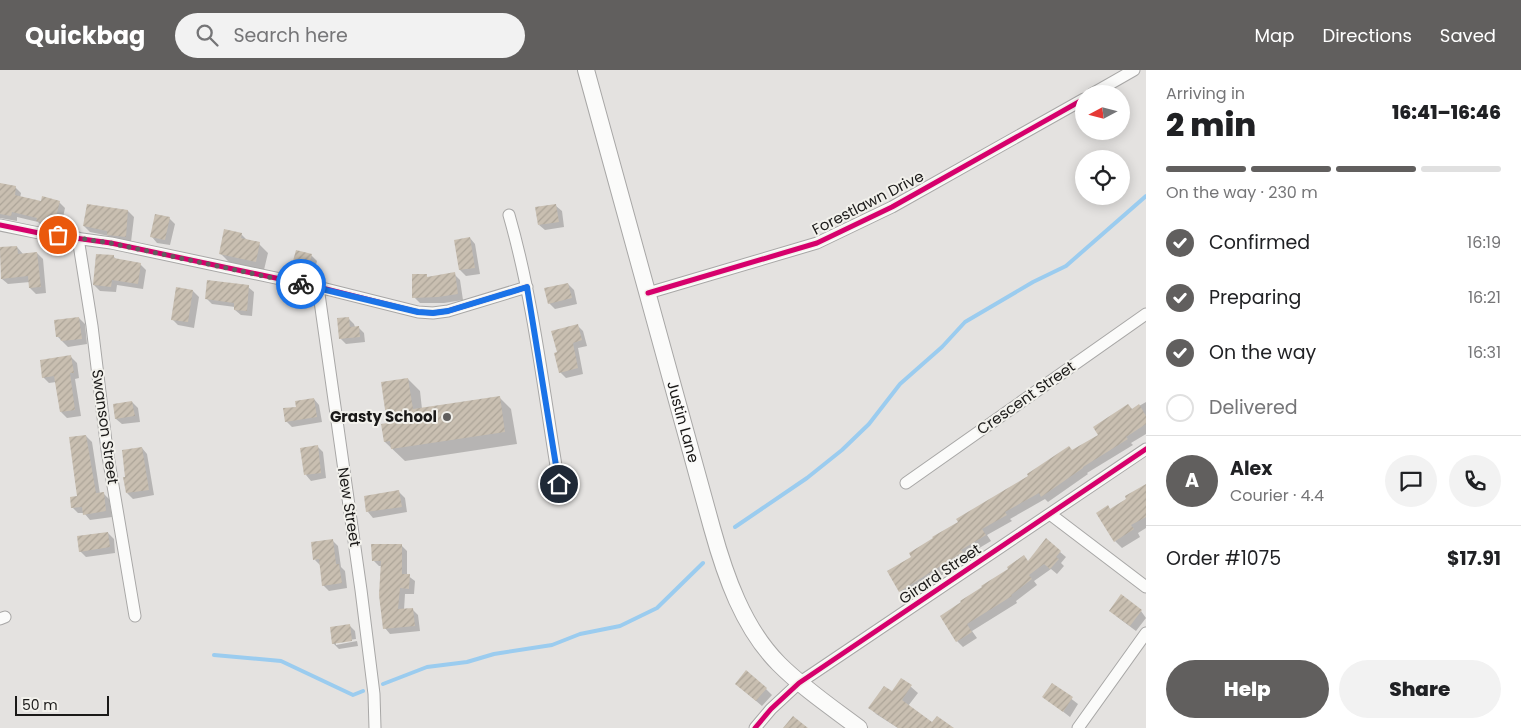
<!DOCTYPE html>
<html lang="en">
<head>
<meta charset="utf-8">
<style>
  body { margin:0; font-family:Poppins,sans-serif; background:#f2f2f2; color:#202124; height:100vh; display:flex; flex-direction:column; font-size:19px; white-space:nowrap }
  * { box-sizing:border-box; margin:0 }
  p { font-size:16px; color:#757577 }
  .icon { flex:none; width:28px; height:28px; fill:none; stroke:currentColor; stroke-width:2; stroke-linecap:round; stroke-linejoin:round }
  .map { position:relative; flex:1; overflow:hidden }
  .drawer { display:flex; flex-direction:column; background:#fff; width:375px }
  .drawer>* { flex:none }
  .needle { width:32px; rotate:263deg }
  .buttons { position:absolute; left:1075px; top:15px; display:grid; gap:10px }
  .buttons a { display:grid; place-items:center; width:55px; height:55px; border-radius:50%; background:#fff; box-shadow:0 2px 12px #0003; font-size:25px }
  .scale { position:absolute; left:15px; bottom:12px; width:94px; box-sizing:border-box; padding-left:5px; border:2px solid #1a1918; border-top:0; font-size:14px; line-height:18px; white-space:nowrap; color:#1a1918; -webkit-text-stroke:4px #f2f1ec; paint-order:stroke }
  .pin { position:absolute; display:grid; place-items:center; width:42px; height:42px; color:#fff; margin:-21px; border:2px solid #fff; border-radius:50%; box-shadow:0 1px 5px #0007 }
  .courier { position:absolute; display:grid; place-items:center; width:50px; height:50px; margin:-25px; border:4px solid #1a73e8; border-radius:50%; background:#fff; color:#222; box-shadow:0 1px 6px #0007 }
  .overview em { font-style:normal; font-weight:800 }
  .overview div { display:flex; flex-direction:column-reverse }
  .overview { display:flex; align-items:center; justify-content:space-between; height:85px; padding:0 20px }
  h1 { font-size:32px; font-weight:800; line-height:38px }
  .bar { display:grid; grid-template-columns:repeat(4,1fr); gap:8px 5px; align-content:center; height:60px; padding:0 20px }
  .bar i { height:6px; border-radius:4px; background:#e0e0e0 }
  .bar .on { background:#615f5e }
  .bar p { grid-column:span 4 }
  .line { display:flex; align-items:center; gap:12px; padding:0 20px; border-top:1px solid #e0e0e0 }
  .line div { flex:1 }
  .round { display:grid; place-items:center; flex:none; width:52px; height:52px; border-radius:26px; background:#f2f2f2 }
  ol { padding:0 20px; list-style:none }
  li { display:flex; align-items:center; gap:15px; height:55px }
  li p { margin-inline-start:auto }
  li .icon { padding:5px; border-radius:50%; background:#615f5e; color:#fff; stroke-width:4 }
  li:last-child { color:#757577 }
  li i { width:28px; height:28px; border:2px solid #e0e0e0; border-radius:50% }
  .primary-button { display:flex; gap:10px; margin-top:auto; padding:10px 20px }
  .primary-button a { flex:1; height:58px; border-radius:30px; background:#615f5e; color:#fff; font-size:20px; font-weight:800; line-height:58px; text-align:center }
  .primary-button a+a { background:#f2f2f2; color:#202124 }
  header { display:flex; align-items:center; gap:30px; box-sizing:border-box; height:70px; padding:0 25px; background:#615f5e; color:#fff }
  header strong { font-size:24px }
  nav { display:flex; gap:28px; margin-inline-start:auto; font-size:18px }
  .search { width:350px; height:45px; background:#f2f2f2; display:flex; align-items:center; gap:12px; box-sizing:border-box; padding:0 18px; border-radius:28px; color:#757577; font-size:19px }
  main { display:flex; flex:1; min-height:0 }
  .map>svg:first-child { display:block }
  .shadow { fill:#0003 }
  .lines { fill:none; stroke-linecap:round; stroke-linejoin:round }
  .stream { stroke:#9bccef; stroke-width:4 }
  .building { fill:url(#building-hatch) }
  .minor-casing { stroke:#a8a7a6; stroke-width:13 }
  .secondary-casing { stroke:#a8a7a6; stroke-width:18 }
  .minor { stroke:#fbfbfa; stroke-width:11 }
  .secondary { stroke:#fbfbfa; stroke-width:16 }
  .cycleway-casing { stroke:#f2f1ec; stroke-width:8 }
  .cycleway { stroke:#d6006c; stroke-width:5 }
  .done { stroke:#615f5e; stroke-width:5; stroke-dasharray:0 9 }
  .route { stroke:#1a73e8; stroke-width:6 }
  .poi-dot { fill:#615f5e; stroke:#f2f1ec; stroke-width:2 }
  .labels { text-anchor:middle; stroke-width:4; stroke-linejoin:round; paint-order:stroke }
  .street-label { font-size:15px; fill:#1a1918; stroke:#f2f1ec }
  .poi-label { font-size:15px; font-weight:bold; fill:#1a1918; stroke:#f2f1ec; text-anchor:end }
</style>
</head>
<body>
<header>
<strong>Quickbag</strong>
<div class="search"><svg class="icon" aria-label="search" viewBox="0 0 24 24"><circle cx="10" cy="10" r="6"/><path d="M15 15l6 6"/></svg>Search here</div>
<nav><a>Map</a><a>Directions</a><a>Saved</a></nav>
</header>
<main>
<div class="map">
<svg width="1146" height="658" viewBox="0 0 1146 658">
  <defs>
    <pattern id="building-hatch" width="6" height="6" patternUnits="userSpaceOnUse" patternTransform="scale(1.25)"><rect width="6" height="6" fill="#c9bfb1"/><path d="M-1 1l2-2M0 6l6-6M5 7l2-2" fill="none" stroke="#aca498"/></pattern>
  </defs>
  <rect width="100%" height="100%" fill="#e4e2e0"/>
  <path class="shadow" d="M0,114l15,3 6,6 -1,5 22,4h17l6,6 -5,23 -17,-4 -5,-5 -21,-5v4l-17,-3z
    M556,136l6,5 2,16 -19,3 -6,-5z
    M128,141l6,6 -3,25 -17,-2 -5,-4 -19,-4 -6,-6z
    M169,148l6,6 -5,21 -13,-2 -5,-6z
    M241,164l7,7 11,3 9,9 -4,17 -35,-8 -9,-9z
    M470,168l5,6 5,30 -14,2 -6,-6z
    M17,177l6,7 14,-1 6,6 3,34 -10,1 -6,-6v-6l-22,2 -6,-5 -2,-30z
    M311,185l6,6 -5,20 -14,-4 -6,-6z
    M114,187l3,3 23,4 6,6 -3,19 -26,-4 -1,7 -16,-1 -6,-6z
    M454,204l6,6 3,20 -19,3h-24l-6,-6 12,-21 3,2z
    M568,214l6,6 3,14 -22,5 -6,-6z
    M248,217l6,5 -2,24 -11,-1 -6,-5v-3l-23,-3 -6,-6z
    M177,219l16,2 6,6 -5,31 -16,-3 -6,-6z
    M79,248l6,6 2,20 -19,3 -11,-11z
    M349,249l5,5 1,3h3l6,6 1,9 -19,2 -6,-6z
    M577,255l6,6 4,15 -9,2 5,26 -17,4 -6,-6z
    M71,287l6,6 2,15 -4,1 6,37 -14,2 -6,-6 -5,-30 -7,1 -6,-6z
    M408,309l12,12 2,18 77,-12 12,12 6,35 -112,17 -20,-19z
    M314,329l5,6 3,17 -30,5 -6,-6 11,-13z
    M132,332l6,6 2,14 -18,2 -6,-5z
    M1146,332v32l-15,9 2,2 -46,28 1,1 -40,28 -3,-3 -35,20 2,2 -25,14 4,6 -25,15 2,3 -62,38 -6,-6 13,-34 187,-122 32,-25z
    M86,366l6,6 8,52 3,-1 6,6 3,18 -22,3 -6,-7h-6l-5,-5 6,-11z
    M317,376l6,6 3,26 -15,3 -5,-6z
    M142,378l5,6 7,41 -21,4 -6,-6z
    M1146,415v43l-8,5 2,4 -18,11 -7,-7 -7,-34 3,3z
    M399,422l6,6 2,14 -34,6 -5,-6z
    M108,463l6,6 1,14 -29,4 -6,-6z
    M332,470l6,6 3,21 4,4 2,17 -18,3 -6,-6 -2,-19 -6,-6z
    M1046,470l20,17 -5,6 3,3 -7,8 -6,-5 -17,12 3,4 -21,16 1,2 -45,28 5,7 -14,9 -6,-6 -15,-25 86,-54z
    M401,475l6,6v24l8,6 -1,13h-9l-1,16 8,-1 6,6 2,16 -30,3 -5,-6 -3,-62h-3l-6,-6z
    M1141,541l5,7 -10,13 -20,-15z
    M349,555l6,6 1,8 -20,3v3l21,-4 1,5 -19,3 -6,-6z
    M902,609l16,14 -10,13 25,18 20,4h-55l-22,-14 -6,-7 22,-14z
    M1052,614l26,20 -8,13 -26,-20z
    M742,619h24l6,6 -10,11z"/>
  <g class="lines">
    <path class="stream" d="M735,457l72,-49 35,-28 27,-26 31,-40 42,-37 23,-25 68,-40 33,-16 80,-70
      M214,585l67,6 72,34 10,-4
      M383,614l44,-17 40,-5 27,-8 58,-9 28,-11 40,-8 37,-18 46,-45"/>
  </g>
  <path class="building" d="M0,113l16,3 -1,9 26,6 1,-5 18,5 -6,24 -18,-4 1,-3 -25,-6 -1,4 -11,-2z
    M87,134l41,6 -2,27 -19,-2v-4l-24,-5z
    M556,134l3,18 -21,3 -3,-18z
    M155,144l15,3 -5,23 -15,-3z
    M224,159l18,4 -1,5 19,4 -4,20 -37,-8z
    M470,167l5,31 -16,2 -5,-30z
    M17,176l1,8 19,-2 4,35 -12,1 -1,-12 -27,3 -1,-32z
    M296,180l16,4 -6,22 -16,-4z
    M96,184l18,1v3l27,5 -3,21 -26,-4 -1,7 -18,-2z
    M455,202l3,22 -20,3 -26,1v-24h15v3z
    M207,210l42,5 -2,26 -13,-1v-7l-29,-4z
    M568,213l4,15 -24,6 -4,-16z
    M176,217l17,3 -5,32 -17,-2z
    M79,247l3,22 -21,2 -1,-4h-4l-2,-17z
    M349,247l1,10 9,-1 1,11 -21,2 -2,-21z
    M578,254l4,16 -9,3 5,25 -19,5 -5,-20 3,-1 -6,-21z
    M71,285l3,18h-4l5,37 -15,2 -6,-36 -12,2 -2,-18z
    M408,308l5,31 87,-13 5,36 -114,17 -1,-8 -6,1 -3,-18 6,-1 -6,-41z
    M314,328l3,19 -32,5 -2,-14 13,-1 -1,-6z
    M132,331l3,15 -20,3 -2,-15z
    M1128,334l4,5 7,-5 7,12v8l-20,13 2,2 -45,28v1l-42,29 -2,-4 -34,19 2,3 -25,14 4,6 -25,15 2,2 -64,40 -12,-21 24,-14 -2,-4 24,-15 -1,-1 26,-15 -2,-3 72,-43 -1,-2 42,-28 3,4 26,-15 -5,-8z
    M86,365l10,58 8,-1 2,19 -23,4 -1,-8 -11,1 -1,-11 7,-1 -8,-59z
    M318,375l3,28 -17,2 -4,-27z
    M142,377l7,43 -23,3 -3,-16h2l-3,-27z
    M1146,414v33l-15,8 3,4 -20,13 -18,-29 12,-8 2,4 16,-10 -1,-3z
    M399,420l3,17 -36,5 -2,-16z
    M108,462l2,15 -31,5 -2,-16z
    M1046,468l15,13 -5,6 3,2 -9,10 -6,-5 -15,11 3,4 -21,16 1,1 -45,28 5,8 -16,10 -16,-26 21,-14 -1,-1 22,-14 -1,-1 27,-17 -1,-2 17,-12 4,6z
    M333,469l3,25h3l3,19 -20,3 -3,-27 -6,1 -2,-18z
    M371,474h31v30h8l-1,15 -9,-1 -2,21 15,-1 2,18 -32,3 -4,-34 2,-34h-9z
    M1121,524l21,16 -12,16 -21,-15z
    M350,554l2,17 -20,3 -2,-17z
    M746,600l21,18 -11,13 -21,-17z
    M901,608l11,7 -10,15 30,22 5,-6 17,12h-56l-30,-20 16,-22 8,5z
    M1052,613l21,14 -10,15 -21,-15z
    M793,646l15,12h-25z"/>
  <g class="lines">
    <g class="minor-casing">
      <path id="minor" d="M1092,24l42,-24
        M509,145c25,87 35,180 50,269
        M0,155l39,8 72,10 207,44 100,25 15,1 15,-2 79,-24
        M78,168l14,88 15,124 28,166
        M318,217l43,303 13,104 1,34
        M648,223l169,-50 75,-36 192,-108
        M906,413l240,-169
        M1050,444l96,73
        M0,549l5,-2
        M755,658l16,-19 28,-26 347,-234
        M1078,658l68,-95"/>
    </g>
    <g class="secondary-casing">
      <g id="secondary">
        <path id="s1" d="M586,0l126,458c13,47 31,100 67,136 24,24 52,43 80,64"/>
      </g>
    </g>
    <use href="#minor" class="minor"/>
    <use href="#secondary" class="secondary"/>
    <g class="cycleway-casing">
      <path id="cycleway" d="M0,155l39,8 72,10 207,44 100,25 15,1 15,-2 79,-24
        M648,223l169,-50 75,-36 192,-108
        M755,658l16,-19 28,-26 347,-234"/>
    </g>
    <use href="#cycleway" class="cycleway"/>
  </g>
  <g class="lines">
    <path class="done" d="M58,165l52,8 191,41"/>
    <path class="route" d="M301,214l117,28 15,1 15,-2 79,-24 32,197"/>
  </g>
  <circle class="poi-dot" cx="447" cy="347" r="5"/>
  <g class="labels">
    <g class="street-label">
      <text transform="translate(868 133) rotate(-27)" y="5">Forestlawn Drive</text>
      <text transform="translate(1026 328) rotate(-35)" y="5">Crescent Street</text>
      <text dy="5" stroke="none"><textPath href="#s1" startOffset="365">Justin Lane</textPath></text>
      <text transform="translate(105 357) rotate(82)" y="5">Swanson Street</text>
      <text transform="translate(349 437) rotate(81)" y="5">New Street</text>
      <text transform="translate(940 504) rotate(-34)" y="5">Girard Street</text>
    </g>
    <g class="poi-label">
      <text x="437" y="352">Grasty School</text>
    </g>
  </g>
</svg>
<div class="buttons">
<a><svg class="needle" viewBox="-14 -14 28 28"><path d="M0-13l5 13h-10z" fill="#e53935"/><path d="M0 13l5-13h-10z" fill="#757577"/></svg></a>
<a><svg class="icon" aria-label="locate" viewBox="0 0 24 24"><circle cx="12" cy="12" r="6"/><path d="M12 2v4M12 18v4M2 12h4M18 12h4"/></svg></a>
</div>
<div class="scale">50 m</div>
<div class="pin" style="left:58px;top:165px;background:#ea580c"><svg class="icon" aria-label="bag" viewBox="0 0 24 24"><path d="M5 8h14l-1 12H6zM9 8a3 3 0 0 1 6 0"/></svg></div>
<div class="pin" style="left:559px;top:414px;background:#1f2937"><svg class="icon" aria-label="home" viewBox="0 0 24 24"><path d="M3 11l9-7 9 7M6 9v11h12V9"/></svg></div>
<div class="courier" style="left:301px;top:214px"><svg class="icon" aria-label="bike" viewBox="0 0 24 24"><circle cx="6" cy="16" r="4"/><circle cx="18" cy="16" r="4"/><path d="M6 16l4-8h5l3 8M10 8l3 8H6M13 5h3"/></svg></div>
</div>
<section class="drawer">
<div class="overview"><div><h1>2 min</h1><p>Arriving in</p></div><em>16:41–16:46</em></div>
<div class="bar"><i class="on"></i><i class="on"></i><i class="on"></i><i></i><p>On the way · 230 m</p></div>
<ol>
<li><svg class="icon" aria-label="check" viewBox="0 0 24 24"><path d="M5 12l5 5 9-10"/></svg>Confirmed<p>16:19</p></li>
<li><svg class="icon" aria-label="check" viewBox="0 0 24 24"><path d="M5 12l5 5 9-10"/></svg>Preparing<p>16:21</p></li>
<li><svg class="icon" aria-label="check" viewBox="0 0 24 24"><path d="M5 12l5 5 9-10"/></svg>On the way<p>16:31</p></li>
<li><i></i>Delivered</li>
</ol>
<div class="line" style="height:90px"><b class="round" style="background:#615f5e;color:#fff">A</b><div><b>Alex</b><p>Courier · 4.4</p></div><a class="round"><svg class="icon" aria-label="chat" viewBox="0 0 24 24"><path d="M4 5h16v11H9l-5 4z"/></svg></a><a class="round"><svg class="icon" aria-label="phone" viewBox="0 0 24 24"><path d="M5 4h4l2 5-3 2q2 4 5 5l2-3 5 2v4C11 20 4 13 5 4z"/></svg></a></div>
<div class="line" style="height:65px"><div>Order #1075</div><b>$17.91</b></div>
<div class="primary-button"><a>Help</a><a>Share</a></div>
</section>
</main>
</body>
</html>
